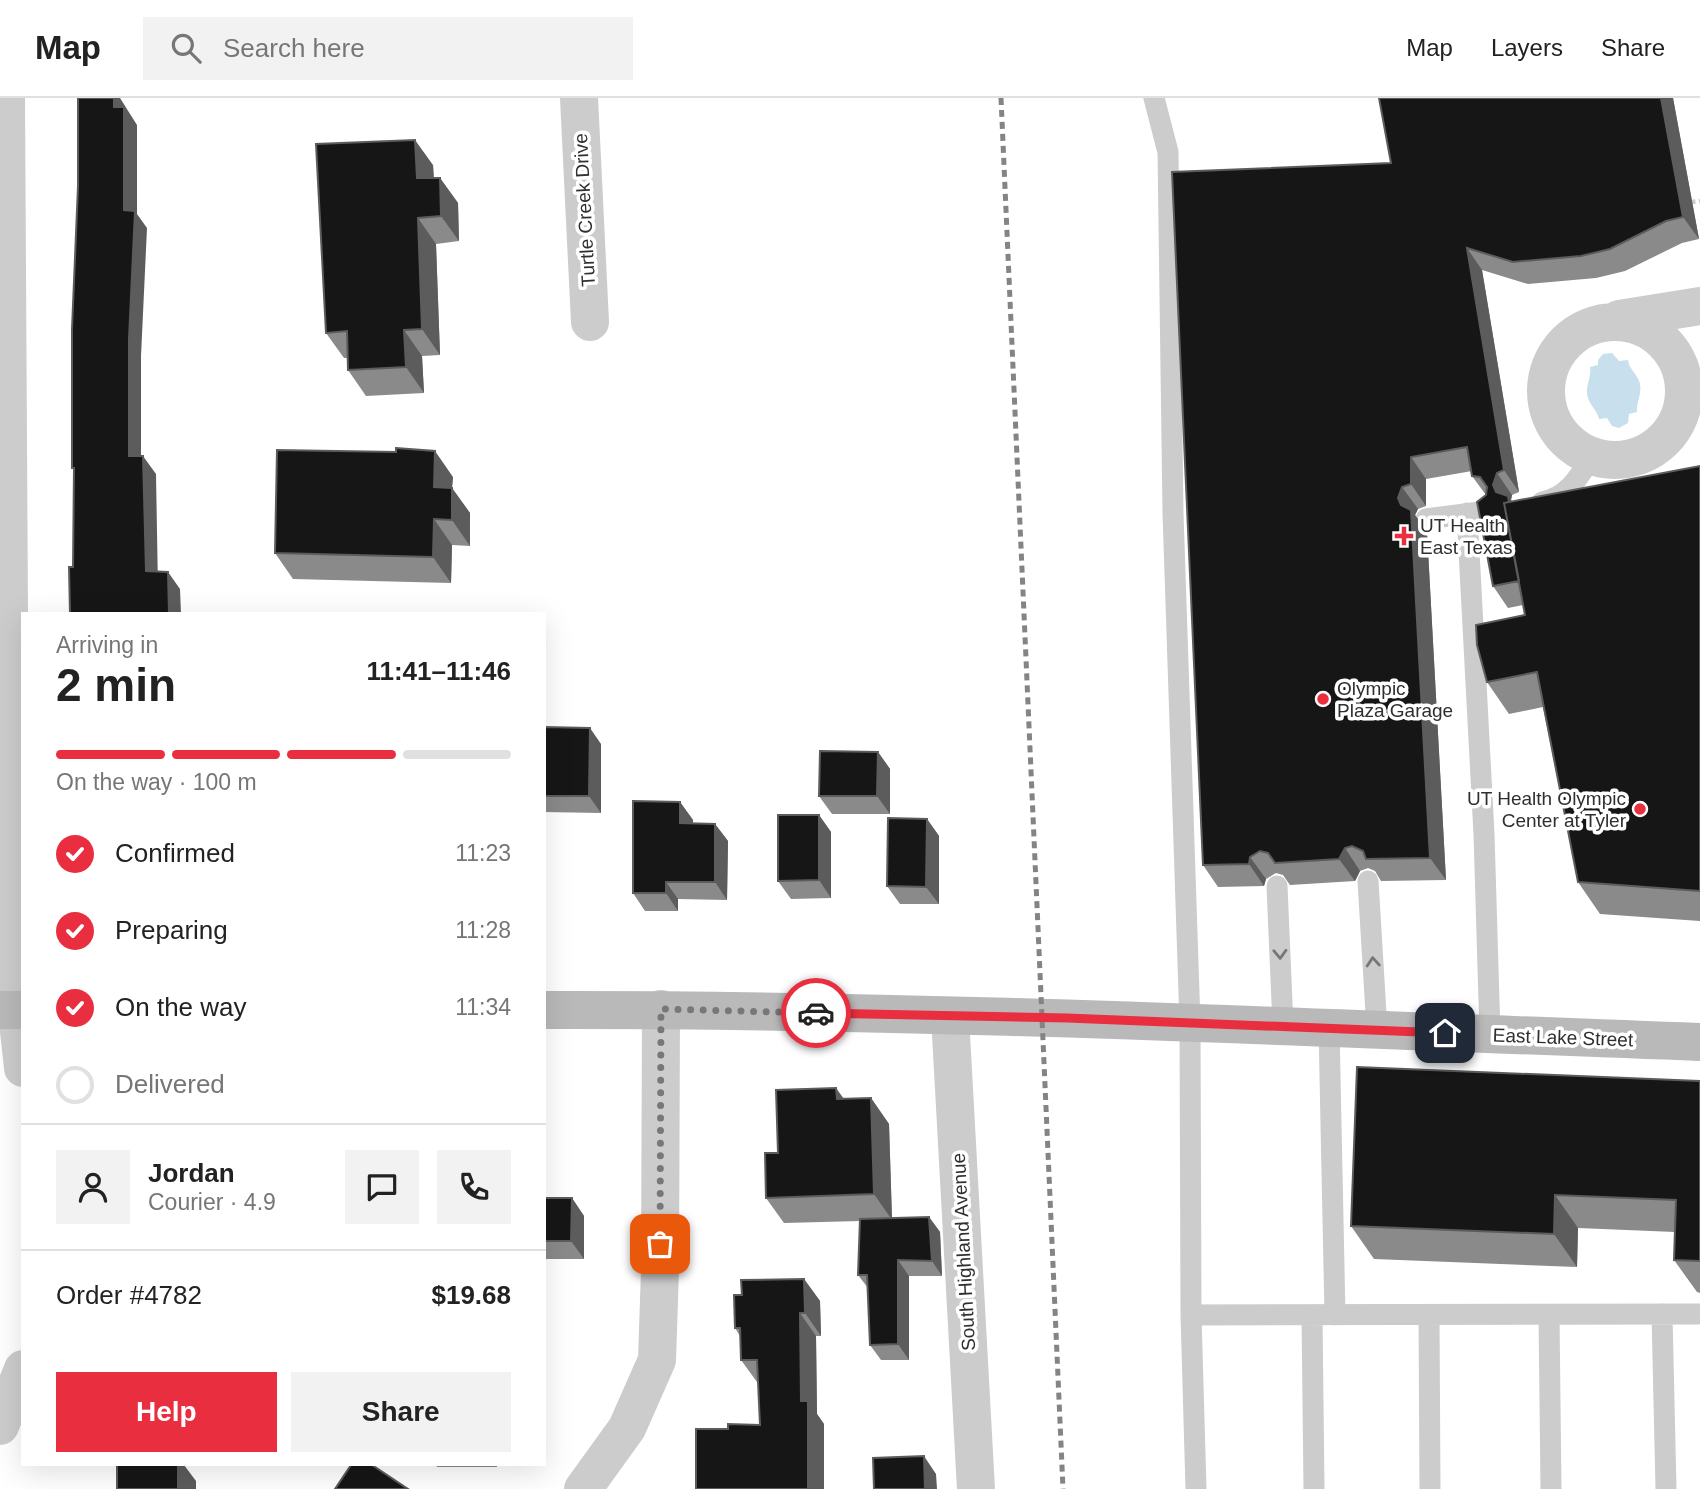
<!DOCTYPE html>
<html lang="en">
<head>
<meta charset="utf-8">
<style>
  body { margin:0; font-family:Helvetica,sans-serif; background:#f2f2f2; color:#222; height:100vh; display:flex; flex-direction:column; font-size:26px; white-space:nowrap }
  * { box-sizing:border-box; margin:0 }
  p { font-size:23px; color:#767676 }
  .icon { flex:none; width:38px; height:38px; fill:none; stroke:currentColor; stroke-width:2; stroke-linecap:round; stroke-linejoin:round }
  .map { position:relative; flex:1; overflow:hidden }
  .sheet { position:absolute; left:21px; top:514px; width:525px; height:854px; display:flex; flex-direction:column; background:#fff; border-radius:0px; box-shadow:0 7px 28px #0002 }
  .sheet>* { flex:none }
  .pin { position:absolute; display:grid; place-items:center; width:60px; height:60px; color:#fff; margin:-30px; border-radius:14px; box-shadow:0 4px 10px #0006 }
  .courier { position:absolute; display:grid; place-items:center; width:70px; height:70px; margin:-35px; border:5px solid #e92e3f; border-radius:50%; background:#fff; color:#222; box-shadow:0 2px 9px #0007 }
  .headline em { font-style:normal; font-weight:700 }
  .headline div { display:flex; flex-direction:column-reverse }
  .headline { display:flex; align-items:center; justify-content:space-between; height:119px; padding:0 35px }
  h1 { font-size:46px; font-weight:700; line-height:52px }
  .bar { display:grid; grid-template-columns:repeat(4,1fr); gap:10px 7px; align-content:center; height:84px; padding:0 35px }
  .bar i { height:9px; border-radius:5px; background:#e0e0e0 }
  .bar .selected { background:#e92e3f }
  .bar p { grid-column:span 4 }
  .line { display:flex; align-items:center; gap:18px; padding:0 35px; border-top:2px solid #e0e0e0 }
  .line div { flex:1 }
  .round { display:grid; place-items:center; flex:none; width:74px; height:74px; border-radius:0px; background:#f2f2f2 }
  ol { padding:0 35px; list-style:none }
  li { display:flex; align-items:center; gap:21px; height:77px }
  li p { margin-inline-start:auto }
  li .icon { padding:7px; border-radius:50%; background:#e92e3f; color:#fff; stroke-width:4 }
  li:last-child { color:#767676 }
  li i { width:38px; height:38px; border:4px solid #e0e0e0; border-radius:50% }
  .action { display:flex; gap:14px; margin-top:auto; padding:14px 35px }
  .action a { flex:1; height:80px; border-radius:0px; background:#e92e3f; color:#fff; font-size:28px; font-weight:700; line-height:80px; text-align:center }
  .action a+a { background:#f2f2f2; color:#222 }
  header { display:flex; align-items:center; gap:42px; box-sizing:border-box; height:98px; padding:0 35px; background:#fff; border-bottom:2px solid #e0e0e0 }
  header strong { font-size:33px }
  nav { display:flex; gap:38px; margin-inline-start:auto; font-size:24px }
  .search { width:490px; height:63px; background:#f2f2f2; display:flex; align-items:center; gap:18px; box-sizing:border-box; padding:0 24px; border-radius:0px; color:#767676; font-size:26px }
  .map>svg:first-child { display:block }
  .water { fill:#c8dfed }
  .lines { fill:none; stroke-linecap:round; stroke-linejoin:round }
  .path { stroke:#ccc; stroke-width:4.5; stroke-dasharray:3.5 3.5; stroke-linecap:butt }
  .lane { stroke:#ccc; stroke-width:21 }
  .street { stroke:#ccc; stroke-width:38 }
  .secondary { stroke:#b9b9b9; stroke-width:38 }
  .rail { stroke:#848484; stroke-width:5; stroke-dasharray:7 5; stroke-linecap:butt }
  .wall { fill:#8a8a8a }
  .shaded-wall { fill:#5c5c5c }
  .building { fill:#161616; stroke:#5c5c5c; stroke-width:2 }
  .oneway { stroke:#767676 }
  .done { stroke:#787878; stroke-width:7; stroke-dasharray:0 12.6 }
  .route { stroke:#e92e3f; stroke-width:9 }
  .poi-dot { fill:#e92e3f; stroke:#fff; stroke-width:2.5 }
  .labels { text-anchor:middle; stroke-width:7; stroke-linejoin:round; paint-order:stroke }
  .street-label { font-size:19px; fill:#2f2f2f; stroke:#fff }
  .poi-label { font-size:19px; fill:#2f2f2f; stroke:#fff; text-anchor:start }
</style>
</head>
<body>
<header>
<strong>Map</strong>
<div class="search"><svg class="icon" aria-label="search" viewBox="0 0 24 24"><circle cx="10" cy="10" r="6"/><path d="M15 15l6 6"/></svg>Search here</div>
<nav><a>Map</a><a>Layers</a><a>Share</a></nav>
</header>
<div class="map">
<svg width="1700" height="1391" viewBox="0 0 1700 1391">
  <rect width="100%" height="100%" fill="#fff"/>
  <path class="water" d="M1612,255l7,8 9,-1c1,10 10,14 12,24 2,11 -4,18 -3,28l-8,2 -1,9 -9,5 -7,-2 -5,-8 -8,1c-2,-9 -8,-12 -11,-21 -4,-11 4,-20 2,-31l8,-2v-5l5,-6z"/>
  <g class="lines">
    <path class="path" d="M1692,104l8,-1"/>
    <path class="lane" d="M1154,0l14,54 5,361 17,510 1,292 509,-1
      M1542,404c26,-5 37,-25 50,-46
      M1467,415l17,321 6,200
      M1426,421l54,-7
      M1368,783l9,149
      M1277,788l6,140
      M1329,930l6,287
      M1662,1216l4,175
      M1191,1217l5,174
      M1312,1217l2,174
      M1429,1217l1,174
      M1549,1217l2,174"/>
    <path class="street" d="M6,0l5,860 12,110
      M579,0l11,224
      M1619,221l81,-13
      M1546 293a69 69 0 1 1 138 0a69 69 0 1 1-138 0Z
      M950,918l26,473
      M0,1328l23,-57
      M583,1391l44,-61 30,-68 3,-90 1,-261"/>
    <path class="secondary" d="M0,912h23
      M544,912c386,-1 771,18 1156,32"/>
    <path class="rail" d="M1001,0l62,1391"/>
  </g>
  <path class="wall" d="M1379,0h294l26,141 -17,4 -57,28 -29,7 -68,6 -46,-14 37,222 -7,3 -1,5 1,2 188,-36v455l-100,-7 -22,-32 -35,-175 -34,7 -22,-32 38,-67 -2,-10 -15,3 -15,-22 -7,-91 -14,-19v-5l-46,8v27l-8,3 -3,6 12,17 19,348 -65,1 -6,-10 -7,-3 -8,3 -5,10 -65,4 -7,-10 -7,-2 -10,6 -2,7 -46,1 -15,-22 188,-702z
    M433,67l1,13h6l18,25 1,38 -23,3 4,111 -18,1 2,37 -58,3 -18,-26v-12h-4l-18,-25z
    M453,379l-1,11 18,25v33l-18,-1 -1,38 -158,-4 -18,-26z
    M544,629l57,17v69l-57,-1z
    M878,654l12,17v45h-58l-13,-18z
    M680,704l13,18v3l22,1 13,17 -1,59 -49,-1v12h-33l-12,-18z
    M819,717l12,17v66l-40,1 -13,-18z
    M927,721l12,17v68h-39l-13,-18z
    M1700,983v212l-3,-1 -23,-32 1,-28 -97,-4 -1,39 -203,-8 -23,-33z
    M871,1000l18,26 3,94 37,-1 11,15 2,44h-33v84h-28l-11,-15 -2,-57 -10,-13 2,-54 -76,2 -18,-25 12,-45 66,-54z
    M544,1100h28l12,18v43h-40z
    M804,1181l16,22 1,35h-5l1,78 7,10v65l-96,-60 32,-4 -2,-43h-1l-16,-22 -1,-24 -5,-8 7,-33z
    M436,1367h61v2h-60z"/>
  <path class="shaded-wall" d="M114,0h6l17,27v89l10,14 -6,128v118l-12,-18z
    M1661,0h12l26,141 -16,-22z
    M415,42l18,25 2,38 -18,-25z
    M440,80l18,25 1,38 -18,-25z
    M418,120l18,26 4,111 -18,-26z
    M1467,150l15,22 37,222 -15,-22z
    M404,232l18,26 2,37 -18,-26z
    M435,353l18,26 -1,11 18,25v33l-18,-26 -18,-33z
    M143,358l13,18 2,115 -12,-18z
    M1411,359l15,22v27l-15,-22z
    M1497,375l15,22 -1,5 12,18 -27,-26 -3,-7z
    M1402,389l16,22 -3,6 12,17 19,348 -16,-22 -29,-353 -3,-7z
    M434,421l18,26 -1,38 -18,-26z
    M168,474l12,17 1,25h-12z
    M590,630l11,16v69l-12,-17z
    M878,654l12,17v45l-13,-18z
    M680,704l13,18v21l-13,-18z
    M819,717l12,17v66l-12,-18z
    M927,721l12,17v68l-13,-17z
    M715,726l13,17 -1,59 -12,-18z
    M1345,750l15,23 -5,10 -16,-22z
    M1250,759l16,22 -2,7 -15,-22z
    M666,784l12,17v12l-12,-18z
    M836,990l18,25 -17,-14z
    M871,1000l18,26 3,96 -18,-26z
    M1555,1097l23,33 -1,39 -23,-33z
    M572,1100l12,18v43l-13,-18z
    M929,1119l11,15 2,44 -10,-15z
    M898,1162l11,16v84l-11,-16z
    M804,1181l16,22 1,35 -16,-23z
    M800,1215l16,23 1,78 7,10v65h-16l-7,-88z
    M924,1358l12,18 1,15h-12z
    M178,1367h6l12,16v8h-18z"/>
  <path class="building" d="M78,0h36v9h10v103l11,1 -6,128v117h14l3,115 22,1 1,42h-99l-1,-47h4l1,-99h-2v-139l6,-143z
    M1379,0h282l22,119 -17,4 -56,28 -29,7 -68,6 -46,-14 37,222 -7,3 -4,12 3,7 12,4 1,6 -5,1 15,78 -26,5 -16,-84 9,-7 1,-8 -7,-10 -8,-1 -5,-29 -56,10v27l-9,3 -4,11 3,7 10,5 19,348 -64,1 -3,-8 -11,-5 -7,2 -6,11 -64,4 -7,-10 -8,-2 -10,6 -1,7 -46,1 -31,-693 219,-9z
    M415,42l2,38h23l1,38 -23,2 4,111 -18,1 2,37 -58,3 -1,-39 -21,2 -10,-189z
    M396,350l39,3 -1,36 18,1v32l-18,-1 -1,38 -158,-4 2,-103 119,2z
    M1700,368v425l-122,-9 -41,-210 -50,10 -10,-37 -1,-20 49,-10 -21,-112z
    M544,629l46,1 -1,68h-45z
    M820,653l58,1 -1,44h-58z
    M633,703l47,1v21l35,1v58h-49v11h-33z
    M778,717h41v65l-41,1z
    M888,720l39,1 -1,68 -39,-1z
    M1357,969l343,14v180l-26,-1 2,-60 -121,-5 -1,39 -203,-8z
    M836,990l1,11 34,-1 3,96 -108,4 -1,-45h13l-2,-63z
    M544,1100h28l-1,43h-27z
    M929,1119l3,44 -34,-1v84l-28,1 -3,-70h-9l2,-56z
    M804,1181l1,34h-5l1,88h7v88h-112v-60h32v-5l32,1 -3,-65h-16l-1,-32h-5l-1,-33h8l-1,-15z
    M924,1358l1,33h-51l-1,-31z
    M117,1367h61v24h-61z
    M351,1367h21l36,24h-73z"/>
  <defs><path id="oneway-chevron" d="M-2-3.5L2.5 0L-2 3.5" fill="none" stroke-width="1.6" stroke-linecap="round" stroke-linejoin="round" transform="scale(1.75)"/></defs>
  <g class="oneway">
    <use href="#oneway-chevron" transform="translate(1280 856) rotate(88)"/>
    <use href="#oneway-chevron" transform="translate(1373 864) rotate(-94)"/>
  </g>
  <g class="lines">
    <path class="done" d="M660,1146l1,-235 155,4"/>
    <path class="route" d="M816,915l251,5 378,15"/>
  </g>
  <g class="poi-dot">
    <path d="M1400.5 427.5h7v7h7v7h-7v7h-7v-7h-7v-7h7z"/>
    <circle cx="1323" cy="601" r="7"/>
    <circle cx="1640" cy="711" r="7"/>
  </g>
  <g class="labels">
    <g class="street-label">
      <text transform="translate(584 112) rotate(-93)" y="7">Turtle Creek Drive</text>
      <text transform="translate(1563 939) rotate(2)" y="7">East Lake Street</text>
      <text transform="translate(963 1154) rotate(-93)" y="7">South Highland Avenue</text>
    </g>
    <g class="poi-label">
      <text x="1420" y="434">UT Health<tspan x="1420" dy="22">East Texas</tspan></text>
      <text x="1337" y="597">Olympic<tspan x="1337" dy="22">Plaza Garage</tspan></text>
      <text x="1626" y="707" text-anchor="end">UT Health Olympic<tspan x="1626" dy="22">Center at Tyler</tspan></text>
    </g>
  </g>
</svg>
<div class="pin" style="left:660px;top:1146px;background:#ea580c"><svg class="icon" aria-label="bag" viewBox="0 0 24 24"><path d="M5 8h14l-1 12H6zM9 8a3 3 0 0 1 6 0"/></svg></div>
<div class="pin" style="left:1445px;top:935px;background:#1f2937"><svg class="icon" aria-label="home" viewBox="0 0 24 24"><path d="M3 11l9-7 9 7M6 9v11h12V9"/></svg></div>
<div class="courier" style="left:816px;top:915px"><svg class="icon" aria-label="car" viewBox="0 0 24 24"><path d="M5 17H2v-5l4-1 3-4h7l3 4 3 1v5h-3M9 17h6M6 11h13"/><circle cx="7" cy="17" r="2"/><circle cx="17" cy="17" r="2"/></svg></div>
<section class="sheet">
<div class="headline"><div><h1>2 min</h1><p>Arriving in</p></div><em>11:41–11:46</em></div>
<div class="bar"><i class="selected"></i><i class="selected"></i><i class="selected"></i><i></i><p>On the way · 100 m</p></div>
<ol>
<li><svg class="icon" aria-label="check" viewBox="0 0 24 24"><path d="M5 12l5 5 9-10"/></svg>Confirmed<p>11:23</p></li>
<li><svg class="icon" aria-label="check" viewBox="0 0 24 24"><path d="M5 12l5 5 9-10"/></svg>Preparing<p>11:28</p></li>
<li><svg class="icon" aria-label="check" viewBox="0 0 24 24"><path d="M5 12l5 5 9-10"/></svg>On the way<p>11:34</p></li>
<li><i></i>Delivered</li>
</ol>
<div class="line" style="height:126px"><a class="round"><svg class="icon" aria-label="person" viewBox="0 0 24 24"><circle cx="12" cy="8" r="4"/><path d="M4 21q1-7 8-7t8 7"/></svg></a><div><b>Jordan</b><p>Courier · 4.9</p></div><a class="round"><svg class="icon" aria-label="chat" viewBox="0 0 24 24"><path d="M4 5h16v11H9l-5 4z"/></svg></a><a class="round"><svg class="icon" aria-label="phone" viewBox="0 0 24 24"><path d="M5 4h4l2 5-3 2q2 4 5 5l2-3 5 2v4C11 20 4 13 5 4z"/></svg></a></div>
<div class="line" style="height:91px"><div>Order #4782</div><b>$19.68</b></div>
<div class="action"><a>Help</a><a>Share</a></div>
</section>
</div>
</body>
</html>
